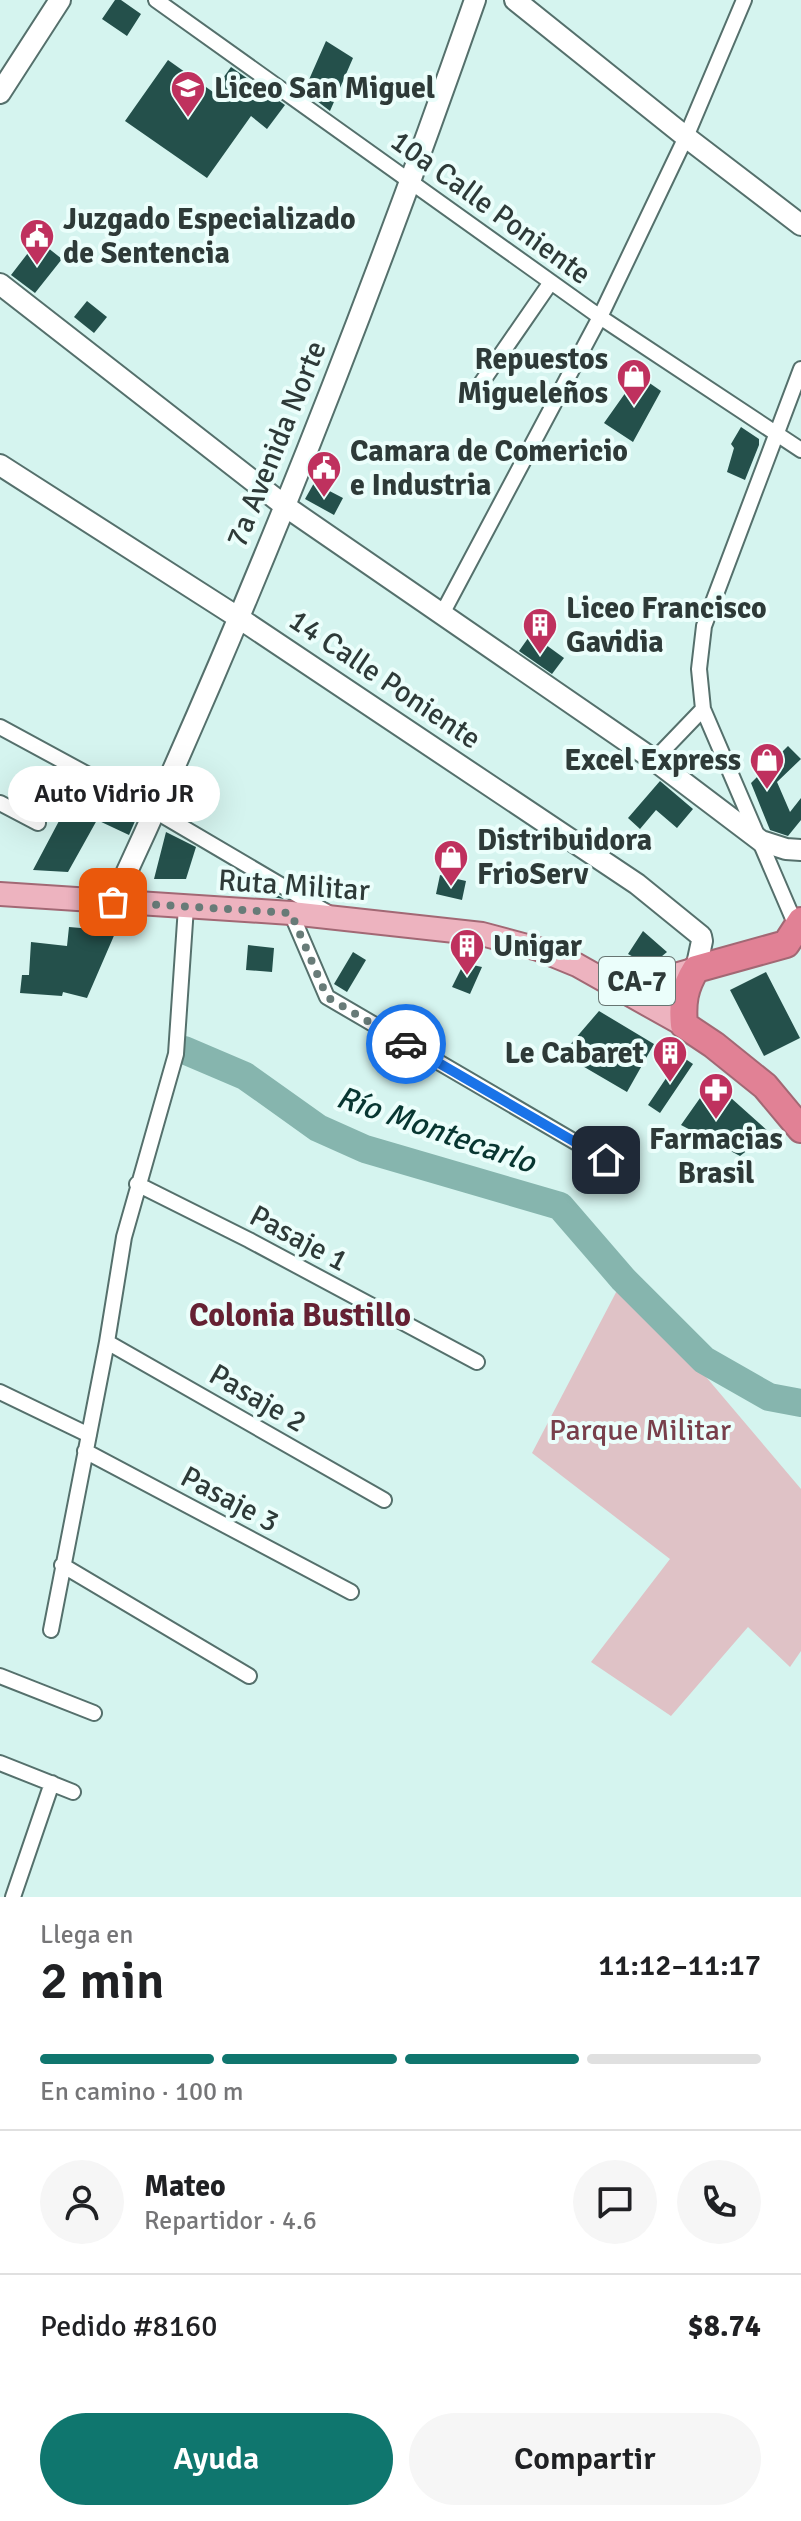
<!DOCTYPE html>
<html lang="es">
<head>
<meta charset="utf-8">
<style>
  body { margin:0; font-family:Signika,sans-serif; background:#f6f6f6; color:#202124; height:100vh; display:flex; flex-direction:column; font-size:30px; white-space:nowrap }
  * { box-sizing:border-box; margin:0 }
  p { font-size:26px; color:#757577 }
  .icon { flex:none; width:44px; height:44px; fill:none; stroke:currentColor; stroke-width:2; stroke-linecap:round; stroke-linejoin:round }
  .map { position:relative; height:1897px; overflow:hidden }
  .side { display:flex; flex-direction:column; background:#fff; flex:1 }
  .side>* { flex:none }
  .pin { position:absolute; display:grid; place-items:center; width:68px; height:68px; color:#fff; margin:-34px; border-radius:16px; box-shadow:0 4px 12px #0006 }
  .courier { position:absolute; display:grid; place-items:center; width:80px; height:80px; margin:-40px; border:6px solid #1a73e8; border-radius:50%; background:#fff; color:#222; box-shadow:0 2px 10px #0007 }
  .bubble { position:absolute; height:56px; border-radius:28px; background:#fff; box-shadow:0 8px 32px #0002; font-size:26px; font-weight:600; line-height:56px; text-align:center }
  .summary em { font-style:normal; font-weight:600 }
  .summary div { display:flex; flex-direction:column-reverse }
  .summary { display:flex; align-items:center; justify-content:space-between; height:136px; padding:0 40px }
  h1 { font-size:52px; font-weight:600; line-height:60px }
  .bar { display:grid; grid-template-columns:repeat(4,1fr); gap:12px 8px; align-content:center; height:96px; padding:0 40px }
  .bar i { height:10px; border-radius:6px; background:#e0e0e0 }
  .bar .active { background:#0f766e }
  .bar p { grid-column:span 4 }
  .line { display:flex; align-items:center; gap:20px; padding:0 40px; border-top:2px solid #e0e0e0 }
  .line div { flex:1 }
  .round { display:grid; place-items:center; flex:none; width:84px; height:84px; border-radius:42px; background:#f6f6f6 }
  .cta { display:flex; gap:16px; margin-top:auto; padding:16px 40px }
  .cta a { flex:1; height:92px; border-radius:48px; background:#0f766e; color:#fff; font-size:32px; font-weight:600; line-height:92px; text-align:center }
  .cta a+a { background:#f6f6f6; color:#202124 }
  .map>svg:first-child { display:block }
  .green { fill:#dfc2c6 }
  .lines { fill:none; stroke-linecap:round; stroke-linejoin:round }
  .river { stroke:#86b5ae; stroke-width:28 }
  .building { fill:#24504b }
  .street-casing { stroke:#55706c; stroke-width:18 }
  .secondary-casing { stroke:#55706c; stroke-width:24 }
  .primary-casing { stroke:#a26874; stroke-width:26 }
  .highway-casing { stroke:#a26874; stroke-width:30 }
  .street { stroke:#fff; stroke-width:14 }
  .secondary { stroke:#fff; stroke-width:20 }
  .primary { stroke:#edb3bf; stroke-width:22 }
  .highway { stroke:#e18195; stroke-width:26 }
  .done { stroke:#687b78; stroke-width:8; stroke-dasharray:0 14.4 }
  .route { stroke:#1a73e8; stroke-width:10 }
  .labels { text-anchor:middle; stroke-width:8; stroke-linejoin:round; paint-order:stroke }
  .shield { fill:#ebfefb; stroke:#677572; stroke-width:2 }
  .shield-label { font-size:28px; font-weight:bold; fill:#2e3a38 }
  .poi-label { font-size:30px; font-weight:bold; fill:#2e3a38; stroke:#ebfefb; text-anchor:start }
  .street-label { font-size:30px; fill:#2e3a38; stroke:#ebfefb }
  .park-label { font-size:30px; fill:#783f4b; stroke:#ebfefb }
  .water-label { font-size:32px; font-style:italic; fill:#083631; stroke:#ebfefb }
  .neighbourhood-label { font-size:32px; font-weight:bold; fill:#652133; stroke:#ebfefb }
</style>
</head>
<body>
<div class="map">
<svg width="801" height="1897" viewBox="0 0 801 1897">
  <rect width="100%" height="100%" fill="#d5f4ef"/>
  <path class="green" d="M623,1279l178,210v162l-11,16 -42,-40 -77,89 -80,-54 79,-103 -138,-106z"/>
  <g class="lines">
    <path class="river" d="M184,1050l61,26 73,52 47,21 195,57 63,73 81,81 65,37 32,6"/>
  </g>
  <path class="building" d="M115,0h6l20,14 -14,22 -25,-17z
    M326,41l27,17 -23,53 -26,-20z
    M168,60l45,32 18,-25 54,38 -18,24 -16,-13 -44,62 -82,-57z
    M38,240l24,19 -27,34 -24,-18z
    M87,301l20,16 -13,16 -20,-16z
    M638,375l23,16 -28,51 -29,-19z
    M741,427l18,12v6l-14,35 -18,-8 7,-24 -3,-4z
    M314,483l29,15 -9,17 -29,-16z
    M531,634l33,24 -12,16 -33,-23z
    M788,746l13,13 -24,23 13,30 11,-14v22l-13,16 -18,-6 -19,-47z
    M660,781l33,28 -16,19 -21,-18 -16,19 -12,-11z
    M77,787l59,32 -7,16 -32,-15 -29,52 -35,-2z
    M166,832l30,15 -10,32h-32z
    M240,873l44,26 -49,-8z
    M440,875l26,6 -4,19 -26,-6z
    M69,927l47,4 -29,67 -24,-6 -1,4 -42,-3 2,-18h7l2,-33 36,4z
    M643,931l24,21 -17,14 -22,-12z
    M248,945l26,3 -2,24 -26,-2z
    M353,952l13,8 -19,32 -13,-8z
    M464,963l18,4 -12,27 -18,-7z
    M766,972l34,66 -36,18 -34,-66z
    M599,1011l55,33 -27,48 -65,-38z
    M681,1056l12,8 -33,49 -12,-8z
    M712,1081l58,52 -30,23 -59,-31z"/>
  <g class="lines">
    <g class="street-casing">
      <path id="street" d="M156,0l444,317 201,133
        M473,395l78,-113
        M442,614l158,-297 86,-180 58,-137
        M0,727l155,84 175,103
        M654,760l49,-51
        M0,803l38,20
        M291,913l36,84 279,163
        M797,928l-94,-219 -4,-40 5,-43 97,-257
        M137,1184l112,56 228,122
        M107,1342l277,158
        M0,1392l89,43
        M85,1451l266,141
        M62,1565l187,111
        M51,1630l56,-288 17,-105 52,-183 10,-147
        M0,1676l94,37
        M0,1763l73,29
        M13,1897l39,-114"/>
    </g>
    <g class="secondary-casing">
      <path id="secondary" d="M515,0l171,137 115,88
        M0,93l60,-93
        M0,284l285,222 369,254 107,81 25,8 15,1
        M0,465l239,153 398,266 64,52 1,5 -6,28
        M113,902c137,-294 255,-596 362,-902"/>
    </g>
    <g class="primary-casing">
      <path id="primary" d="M0,894l291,19 191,21 56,15 39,16 107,60
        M606,973l44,9 46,-13"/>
    </g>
    <g class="highway-casing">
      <path id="highway" d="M801,921l-15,23 -90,25c-12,19 -14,34 -12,56l30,20 51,41 36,43"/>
    </g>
    <use href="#street" class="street"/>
    <use href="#secondary" class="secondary"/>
    <use href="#primary" class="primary"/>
    <use href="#highway" class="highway"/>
  </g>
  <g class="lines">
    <path class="done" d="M113,902l178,11 36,84 79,47"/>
    <path class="route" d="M406,1044l200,116"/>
  </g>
  <defs>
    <g id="school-pin" transform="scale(1.8)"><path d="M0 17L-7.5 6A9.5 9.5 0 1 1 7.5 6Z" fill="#bf315e" stroke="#ebfefb"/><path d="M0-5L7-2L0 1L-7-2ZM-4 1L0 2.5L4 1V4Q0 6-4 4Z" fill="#fff"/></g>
    <g id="civic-pin" transform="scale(1.8)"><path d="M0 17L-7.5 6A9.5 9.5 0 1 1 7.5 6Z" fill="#bf315e" stroke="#ebfefb"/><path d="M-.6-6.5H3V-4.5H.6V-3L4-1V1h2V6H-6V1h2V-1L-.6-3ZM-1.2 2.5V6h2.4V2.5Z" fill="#fff"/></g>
    <g id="shop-pin" transform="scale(1.8)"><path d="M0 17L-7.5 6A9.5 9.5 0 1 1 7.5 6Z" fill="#bf315e" stroke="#ebfefb"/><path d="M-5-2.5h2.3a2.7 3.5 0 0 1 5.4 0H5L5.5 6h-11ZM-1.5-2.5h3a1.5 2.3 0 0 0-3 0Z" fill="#fff"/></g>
    <g id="building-pin" transform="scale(1.8)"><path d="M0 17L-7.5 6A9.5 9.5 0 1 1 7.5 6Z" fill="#bf315e" stroke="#ebfefb"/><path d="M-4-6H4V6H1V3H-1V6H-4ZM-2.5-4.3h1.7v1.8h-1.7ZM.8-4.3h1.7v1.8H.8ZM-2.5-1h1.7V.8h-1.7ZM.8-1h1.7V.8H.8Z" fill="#fff"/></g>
    <g id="pharmacy-pin" transform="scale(1.8)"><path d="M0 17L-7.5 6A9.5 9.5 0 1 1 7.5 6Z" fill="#bf315e" stroke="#ebfefb"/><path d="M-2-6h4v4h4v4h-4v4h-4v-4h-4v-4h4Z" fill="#fff"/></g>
  </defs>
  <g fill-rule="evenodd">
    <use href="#school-pin" x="188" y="88"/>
    <use href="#civic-pin" x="37" y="236"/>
    <use href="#shop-pin" x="634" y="376"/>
    <use href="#civic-pin" x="324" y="468"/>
    <use href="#building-pin" x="540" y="625"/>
    <use href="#shop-pin" x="767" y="760"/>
    <use href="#shop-pin" x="451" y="857"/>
    <use href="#building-pin" x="467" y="946"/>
    <use href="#building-pin" x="670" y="1053"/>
    <use href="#pharmacy-pin" x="716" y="1090"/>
  </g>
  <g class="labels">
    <rect class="shield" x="599" y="957" width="76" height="48" rx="6"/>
    <g class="shield-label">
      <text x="637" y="991">CA-7</text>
    </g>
    <g class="poi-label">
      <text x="214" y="98">Liceo San Miguel</text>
      <text x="63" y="229">Juzgado Especializado<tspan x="63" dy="34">de Sentencia</tspan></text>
      <text x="608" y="369" text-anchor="end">Repuestos<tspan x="608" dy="34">Migueleños</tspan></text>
      <text x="350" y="461">Camara de Comericio<tspan x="350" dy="34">e Industria</tspan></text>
      <text x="566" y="618">Liceo Francisco<tspan x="566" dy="34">Gavidia</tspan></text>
      <text x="741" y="770" text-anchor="end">Excel Express</text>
      <text x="477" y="850">Distribuidora<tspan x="477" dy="34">FrioServ</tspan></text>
      <text x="493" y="956">Unigar</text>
      <text x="644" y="1063" text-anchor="end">Le Cabaret</text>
      <text x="716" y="1149" text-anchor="middle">Farmacias<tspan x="716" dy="34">Brasil</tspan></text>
    </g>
    <g class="street-label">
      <text transform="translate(491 207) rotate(36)" y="10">10a Calle Poniente</text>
      <text transform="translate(276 444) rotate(-68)" y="10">7a Avenida Norte</text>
      <text transform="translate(385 679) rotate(34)" y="10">14 Calle Poniente</text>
      <text transform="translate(294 885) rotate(4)" y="10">Ruta Militar</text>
      <text transform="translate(299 1238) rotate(28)" y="10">Pasaje 1</text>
      <text transform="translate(258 1398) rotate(30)" y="10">Pasaje 2</text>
      <text transform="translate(230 1499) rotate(28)" y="10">Pasaje 3</text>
    </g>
    <g class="park-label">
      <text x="640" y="1440">Parque Militar</text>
    </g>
    <g class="water-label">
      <text transform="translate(436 1129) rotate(19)" y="11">Río Montecarlo</text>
    </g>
    <g class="neighbourhood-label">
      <text x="300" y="1326">Colonia Bustillo</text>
    </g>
  </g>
</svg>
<div class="pin" style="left:113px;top:902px;background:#ea580c"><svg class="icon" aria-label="bag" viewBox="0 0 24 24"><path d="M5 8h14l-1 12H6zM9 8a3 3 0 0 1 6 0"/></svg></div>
<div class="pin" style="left:606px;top:1160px;background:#1f2937"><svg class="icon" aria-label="home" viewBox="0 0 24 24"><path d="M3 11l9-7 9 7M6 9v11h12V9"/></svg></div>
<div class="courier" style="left:406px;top:1044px"><svg class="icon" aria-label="car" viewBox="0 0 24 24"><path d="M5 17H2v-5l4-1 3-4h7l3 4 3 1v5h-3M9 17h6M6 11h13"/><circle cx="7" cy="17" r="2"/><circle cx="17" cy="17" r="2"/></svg></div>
<div class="bubble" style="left:8px;top:766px;width:212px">Auto Vidrio JR</div>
</div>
<section class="side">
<div class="summary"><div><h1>2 min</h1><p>Llega en</p></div><em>11:12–11:17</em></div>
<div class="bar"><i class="active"></i><i class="active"></i><i class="active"></i><i></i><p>En camino · 100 m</p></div>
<div class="line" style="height:144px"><a class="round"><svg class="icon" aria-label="person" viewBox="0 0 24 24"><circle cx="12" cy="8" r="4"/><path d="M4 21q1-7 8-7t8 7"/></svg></a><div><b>Mateo</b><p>Repartidor · 4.6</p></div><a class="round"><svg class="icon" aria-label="chat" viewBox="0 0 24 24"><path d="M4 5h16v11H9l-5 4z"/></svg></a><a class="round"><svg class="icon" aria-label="phone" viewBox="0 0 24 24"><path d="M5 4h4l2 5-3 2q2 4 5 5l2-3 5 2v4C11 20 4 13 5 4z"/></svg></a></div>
<div class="line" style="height:104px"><div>Pedido #8160</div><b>$8.74</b></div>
<div class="cta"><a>Ayuda</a><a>Compartir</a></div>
</section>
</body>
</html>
